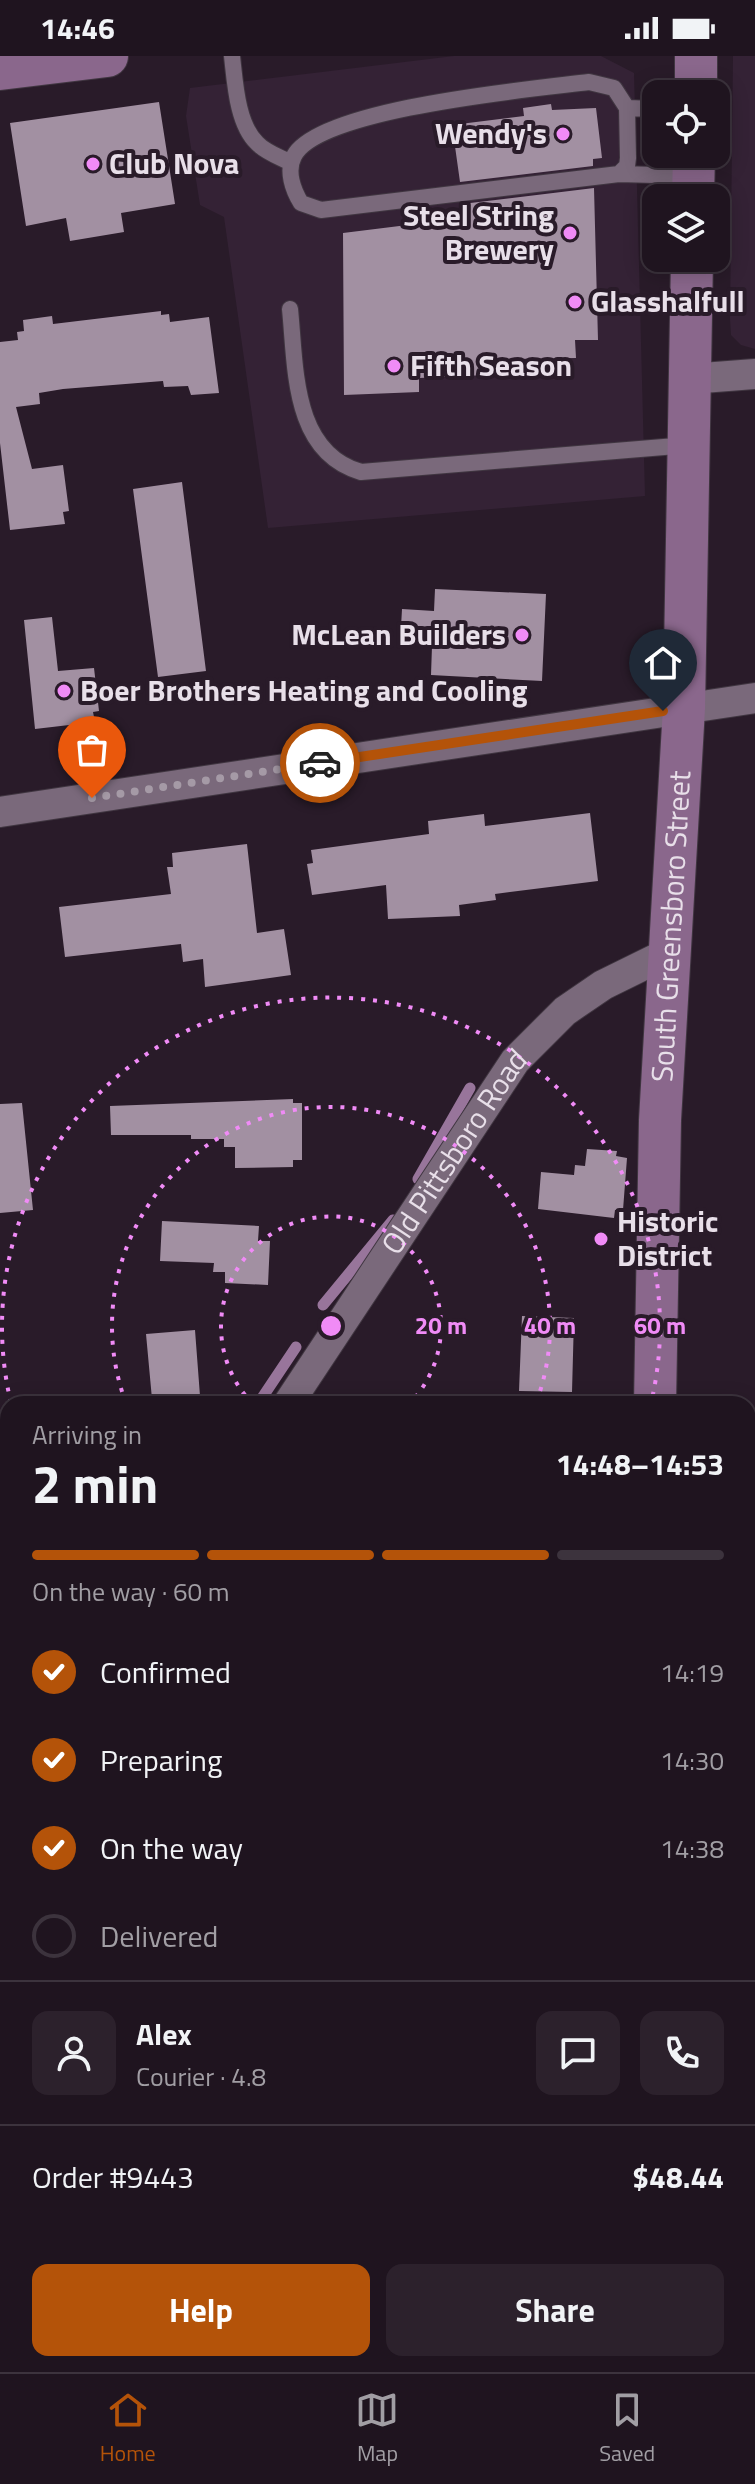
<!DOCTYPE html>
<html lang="en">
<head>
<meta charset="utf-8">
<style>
  body { margin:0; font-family:"Titillium Web",sans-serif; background:#2c212c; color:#f1f3f6; height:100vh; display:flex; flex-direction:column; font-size:30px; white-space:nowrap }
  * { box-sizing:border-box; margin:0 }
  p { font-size:26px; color:#a19ea4 }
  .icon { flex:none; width:44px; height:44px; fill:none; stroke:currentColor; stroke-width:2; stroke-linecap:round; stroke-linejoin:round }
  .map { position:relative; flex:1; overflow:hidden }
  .side { position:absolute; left:0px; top:1340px; width:756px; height:976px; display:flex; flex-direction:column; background:#1f141f; border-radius:24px 24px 0 0; box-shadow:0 4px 20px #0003,0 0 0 2px #3c333d }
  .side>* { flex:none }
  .fabs { position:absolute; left:642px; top:24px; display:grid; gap:16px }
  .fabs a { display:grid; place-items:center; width:88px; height:88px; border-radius:16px; background:#1f141f; box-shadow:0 4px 20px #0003,0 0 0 2px #3c333d; font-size:40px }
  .pin { position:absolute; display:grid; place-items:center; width:68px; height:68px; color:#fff; margin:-82px -34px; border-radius:50% 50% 50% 0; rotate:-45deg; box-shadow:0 0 8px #0007 }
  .pin .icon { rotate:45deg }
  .courier { position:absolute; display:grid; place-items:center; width:80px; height:80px; margin:-40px; border:6px solid #b45309; border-radius:50%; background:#fff; color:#222; box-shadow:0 2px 10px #0007 }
  .overview em { font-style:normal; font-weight:700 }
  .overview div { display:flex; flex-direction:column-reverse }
  .overview { display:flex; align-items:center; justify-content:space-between; height:136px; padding:0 32px }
  h1 { font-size:52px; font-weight:700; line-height:60px }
  .bar { display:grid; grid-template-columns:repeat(4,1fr); gap:12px 8px; align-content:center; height:96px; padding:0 32px }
  .bar i { height:10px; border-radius:6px; background:#3c333d }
  .bar .current { background:#b45309 }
  .bar p { grid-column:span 4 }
  .line { display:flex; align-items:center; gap:20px; padding:0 32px; border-top:2px solid #3c333d }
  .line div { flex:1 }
  .round { display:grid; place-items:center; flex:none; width:84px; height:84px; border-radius:16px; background:#2c212c }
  ol { padding:0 32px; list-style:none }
  li { display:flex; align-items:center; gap:24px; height:88px }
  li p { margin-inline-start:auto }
  li .icon { padding:8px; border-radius:50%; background:#b45309; color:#fff; stroke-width:4 }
  li:last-child { color:#a19ea4 }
  li i { width:44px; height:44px; border:4px solid #3c333d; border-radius:50% }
  .button { display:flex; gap:16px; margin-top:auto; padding:16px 32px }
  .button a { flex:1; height:92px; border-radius:16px; background:#b45309; color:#fff; font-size:32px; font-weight:700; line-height:92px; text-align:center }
  .button a+a { background:#2c212c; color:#f1f3f6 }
  .status { display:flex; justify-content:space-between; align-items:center; height:56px; padding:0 40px; background:#1f141f; direction:ltr }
  .status svg { height:22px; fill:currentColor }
  .dock { display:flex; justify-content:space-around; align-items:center; height:112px; border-top:2px solid #3c333d; background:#1f141f; font-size:22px; color:#a19ea4 }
  .dock a { display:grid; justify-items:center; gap:4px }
  .dock .current { color:#b45309 }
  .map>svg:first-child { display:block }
  .built { fill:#342235 }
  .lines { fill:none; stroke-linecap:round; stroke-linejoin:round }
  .stream { stroke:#98759b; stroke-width:11 }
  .building { fill:#a290a2 }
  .lane-casing { stroke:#403641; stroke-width:18 }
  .street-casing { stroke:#403641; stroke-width:32 }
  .secondary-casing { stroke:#403641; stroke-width:44 }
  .lane { stroke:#7a697b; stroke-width:16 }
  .street { stroke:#7a697b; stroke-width:30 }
  .secondary { stroke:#8a678c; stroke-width:42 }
  .done { stroke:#a59aa6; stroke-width:8; stroke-dasharray:0 14.4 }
  .route { stroke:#b45309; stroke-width:10 }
  .ring { fill:none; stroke:#f08bf6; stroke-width:4; stroke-dasharray:4 8 }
  .poi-dot { fill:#f08bf6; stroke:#291b29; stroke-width:3 }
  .labels { text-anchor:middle; stroke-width:8; stroke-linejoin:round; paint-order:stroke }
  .poi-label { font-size:30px; font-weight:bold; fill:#e8dfe9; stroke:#291b29; text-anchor:start }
  .street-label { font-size:30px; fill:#e8dfe9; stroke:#291b29 }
  .centre { fill:#f08bf6; stroke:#291b29; stroke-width:4 }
  .ring-label { font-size:24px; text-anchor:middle; font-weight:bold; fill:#f08bf6; stroke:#291b29; stroke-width:8; stroke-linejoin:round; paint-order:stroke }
</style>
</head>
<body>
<div class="status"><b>14:46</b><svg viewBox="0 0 49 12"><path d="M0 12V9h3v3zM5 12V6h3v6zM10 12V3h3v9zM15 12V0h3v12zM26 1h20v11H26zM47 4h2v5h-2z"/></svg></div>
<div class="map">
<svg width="755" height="2316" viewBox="0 0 755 2316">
  <rect width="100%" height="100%" fill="#291b29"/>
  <path class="built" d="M454,0h147l33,17 11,423 -377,32 -44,-311 -24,-12 -14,-89 4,-28z
    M733,0h22v293l-14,-4 -10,-10 -1,-17z"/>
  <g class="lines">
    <path class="stream" d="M418,1123l52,-91
      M323,1249l70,-85
      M258,1348l38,-57"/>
  </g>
  <path class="building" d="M159,46l16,102 -54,9 3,19 -54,9 -4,-23 -40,8 -16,-103z
    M551,48l1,6 44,-2 6,50 -9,1v7l-133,16 -8,-57 72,-9 -1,-8z
    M594,132l4,152h-23l1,18 -64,1v15l-93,4v14l-75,3 -1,-162 121,-15 -2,-14z
    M161,255v4l8,-1 1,8 39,-5 10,76 -28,2 -3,-9 -24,1 -1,-6 -100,8 -24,4 1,11 -24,3 16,62 31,-4 6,46 -6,1 2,12 -55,6 -10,-87v-101l18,-2 -1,-8 7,-1 -1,-11 29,-4 1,8z
    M182,426l24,189 -48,6 -25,-188z
    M435,533l111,5 -4,87 -111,-6 1,-29 -32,-1 2,-36 32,2z
    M52,561l6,54 36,-3 5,43 -6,1 2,10 -60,7 -11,-109z
    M590,757l8,68 -103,13 1,6 -37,5 1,11 -72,3 -2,-34 -74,10 -5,-31 6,-1 -2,-13 118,-16 -1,-13 56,-7 1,12z
    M247,788l10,89 27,-4 7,46 -86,12 -2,-28 -20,3 -2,-18 -116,13 -6,-50 112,-13 -4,-27h6l-1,-14z
    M293,1043v4h9v57h-9v7l-58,1v-21h-11v-8h-33v-4h-80l-1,-29z
    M22,1047l11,107 -33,3v-109z
    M587,1093l30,2 -1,5 11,2 -4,52h-8l-1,8 -76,-9 3,-37 33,3 1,-10 10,1z
    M162,1165l97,5 -1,15h12l-2,44 -43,-2v-11h-12l1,-9 -54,-2z
    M522,1260l52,2 -2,74 -53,-1z
    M195,1274l5,66 -48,3 -6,-65z"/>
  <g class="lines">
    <g class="lane-casing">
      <path id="lane" d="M232,0c3,26 5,68 25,87 8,9 23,14 34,20
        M627,52l29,1
        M619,118l8,-8 1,-8 -1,-50 -13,-20 -25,-6c-55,7 -270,26 -295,74 -8,15 -1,34 7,47l20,7 298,-36 73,2
        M290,253c6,59 2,143 71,163l327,-27"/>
    </g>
    <g class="street-casing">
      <g id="street">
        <path d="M689,323l66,-5"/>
        <path d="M0,756l755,-114"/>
        <path id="s1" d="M288,1348l227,-343 50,-50 38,-26 67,-33"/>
        <path d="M0,1588l8,-4"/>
        <path d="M0,2282l5,34"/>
      </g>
    </g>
    <g class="secondary-casing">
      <g id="secondary">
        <path d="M0,13l107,-13"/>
        <path d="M696,38v-38"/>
        <path d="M693,142l1,-44"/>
        <path id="s2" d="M655,1348l5,-284 24,-412 8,-450"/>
        <path d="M634,2316l1,-8"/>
      </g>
    </g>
    <use href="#lane" class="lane"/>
    <use href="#street" class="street"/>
    <use href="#secondary" class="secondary"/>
  </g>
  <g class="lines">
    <path class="done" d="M92,742l228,-35"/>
    <path class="route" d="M320,707l343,-52"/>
  </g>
  <g class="ring">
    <path d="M253 1348A110 110 0 1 1 409 1348"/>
    <path d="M126 1347A219 219 0 1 1 536 1347"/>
    <path d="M11 1347A329 329 0 1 1 651 1347"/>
  </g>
  <g class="poi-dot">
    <circle cx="563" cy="78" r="8"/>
    <circle cx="93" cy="108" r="8"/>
    <circle cx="570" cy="177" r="8"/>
    <circle cx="575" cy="246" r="8"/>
    <circle cx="394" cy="310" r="8"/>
    <circle cx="522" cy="579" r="8"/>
    <circle cx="64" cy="635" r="8"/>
    <circle cx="601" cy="1183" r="8"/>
  </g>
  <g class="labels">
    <g class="poi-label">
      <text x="547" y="88" text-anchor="end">Wendy's</text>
      <text x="109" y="118">Club Nova</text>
      <text x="554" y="170" text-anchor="end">Steel String<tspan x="554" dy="34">Brewery</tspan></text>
      <text x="591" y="256">Glasshalfull</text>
      <text x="410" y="320">Fifth Season</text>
      <text x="506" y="589" text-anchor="end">McLean Builders</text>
      <text x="80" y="645">Boer Brothers Heating and Cooling</text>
      <text x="617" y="1176">Historic<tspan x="617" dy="34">District</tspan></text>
    </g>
    <g class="street-label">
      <text dy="10" stroke="none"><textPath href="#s2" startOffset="478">South Greensboro Street</textPath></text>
      <text dy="10" stroke="none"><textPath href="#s1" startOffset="302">Old Pittsboro Road</textPath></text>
    </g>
  </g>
  <circle cx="331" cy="1270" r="12" class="centre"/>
  <g class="ring-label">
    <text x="441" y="1278">20 m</text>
    <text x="550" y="1278">40 m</text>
    <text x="660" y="1278">60 m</text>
  </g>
</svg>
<div class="fabs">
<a><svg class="icon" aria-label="locate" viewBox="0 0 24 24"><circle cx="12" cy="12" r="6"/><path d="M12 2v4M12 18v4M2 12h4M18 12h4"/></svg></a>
<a><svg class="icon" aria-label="layers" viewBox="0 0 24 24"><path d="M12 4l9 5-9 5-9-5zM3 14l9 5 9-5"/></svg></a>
</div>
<div class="pin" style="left:92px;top:742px;background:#ea580c"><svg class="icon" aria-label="bag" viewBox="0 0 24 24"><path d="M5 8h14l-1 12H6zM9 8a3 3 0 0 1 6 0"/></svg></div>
<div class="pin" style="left:663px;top:655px;background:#1f2937"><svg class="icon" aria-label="home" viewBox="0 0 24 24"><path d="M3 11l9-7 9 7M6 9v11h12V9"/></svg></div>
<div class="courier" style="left:320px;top:707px"><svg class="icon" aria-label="car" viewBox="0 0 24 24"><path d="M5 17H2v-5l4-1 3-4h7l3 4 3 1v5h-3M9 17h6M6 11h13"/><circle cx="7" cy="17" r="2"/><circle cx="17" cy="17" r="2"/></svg></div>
<section class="side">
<div class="overview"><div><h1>2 min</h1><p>Arriving in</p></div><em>14:48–14:53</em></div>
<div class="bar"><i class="current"></i><i class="current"></i><i class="current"></i><i></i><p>On the way · 60 m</p></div>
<ol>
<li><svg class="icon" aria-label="check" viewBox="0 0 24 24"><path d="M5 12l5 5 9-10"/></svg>Confirmed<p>14:19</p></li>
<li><svg class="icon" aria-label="check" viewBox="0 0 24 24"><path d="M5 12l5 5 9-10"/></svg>Preparing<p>14:30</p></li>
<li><svg class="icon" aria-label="check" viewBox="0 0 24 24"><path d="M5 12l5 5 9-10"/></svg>On the way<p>14:38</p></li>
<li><i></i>Delivered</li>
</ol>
<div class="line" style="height:144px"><a class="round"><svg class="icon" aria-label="person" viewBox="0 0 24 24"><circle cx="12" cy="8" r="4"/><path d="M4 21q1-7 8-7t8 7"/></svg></a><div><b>Alex</b><p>Courier · 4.8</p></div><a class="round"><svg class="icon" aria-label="chat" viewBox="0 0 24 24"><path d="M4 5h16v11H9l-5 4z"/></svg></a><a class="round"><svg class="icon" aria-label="phone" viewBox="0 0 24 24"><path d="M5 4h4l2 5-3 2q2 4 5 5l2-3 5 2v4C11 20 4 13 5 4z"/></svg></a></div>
<div class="line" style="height:104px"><div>Order #9443</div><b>$48.44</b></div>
<div class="button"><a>Help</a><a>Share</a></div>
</section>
</div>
<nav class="dock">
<a class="current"><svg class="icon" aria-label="home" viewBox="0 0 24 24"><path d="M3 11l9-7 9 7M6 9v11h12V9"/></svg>Home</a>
<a><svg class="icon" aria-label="map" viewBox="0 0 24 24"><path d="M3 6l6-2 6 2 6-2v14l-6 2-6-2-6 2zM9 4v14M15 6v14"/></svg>Map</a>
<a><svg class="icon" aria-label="saved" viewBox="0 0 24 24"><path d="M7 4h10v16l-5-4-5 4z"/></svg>Saved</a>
</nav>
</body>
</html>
